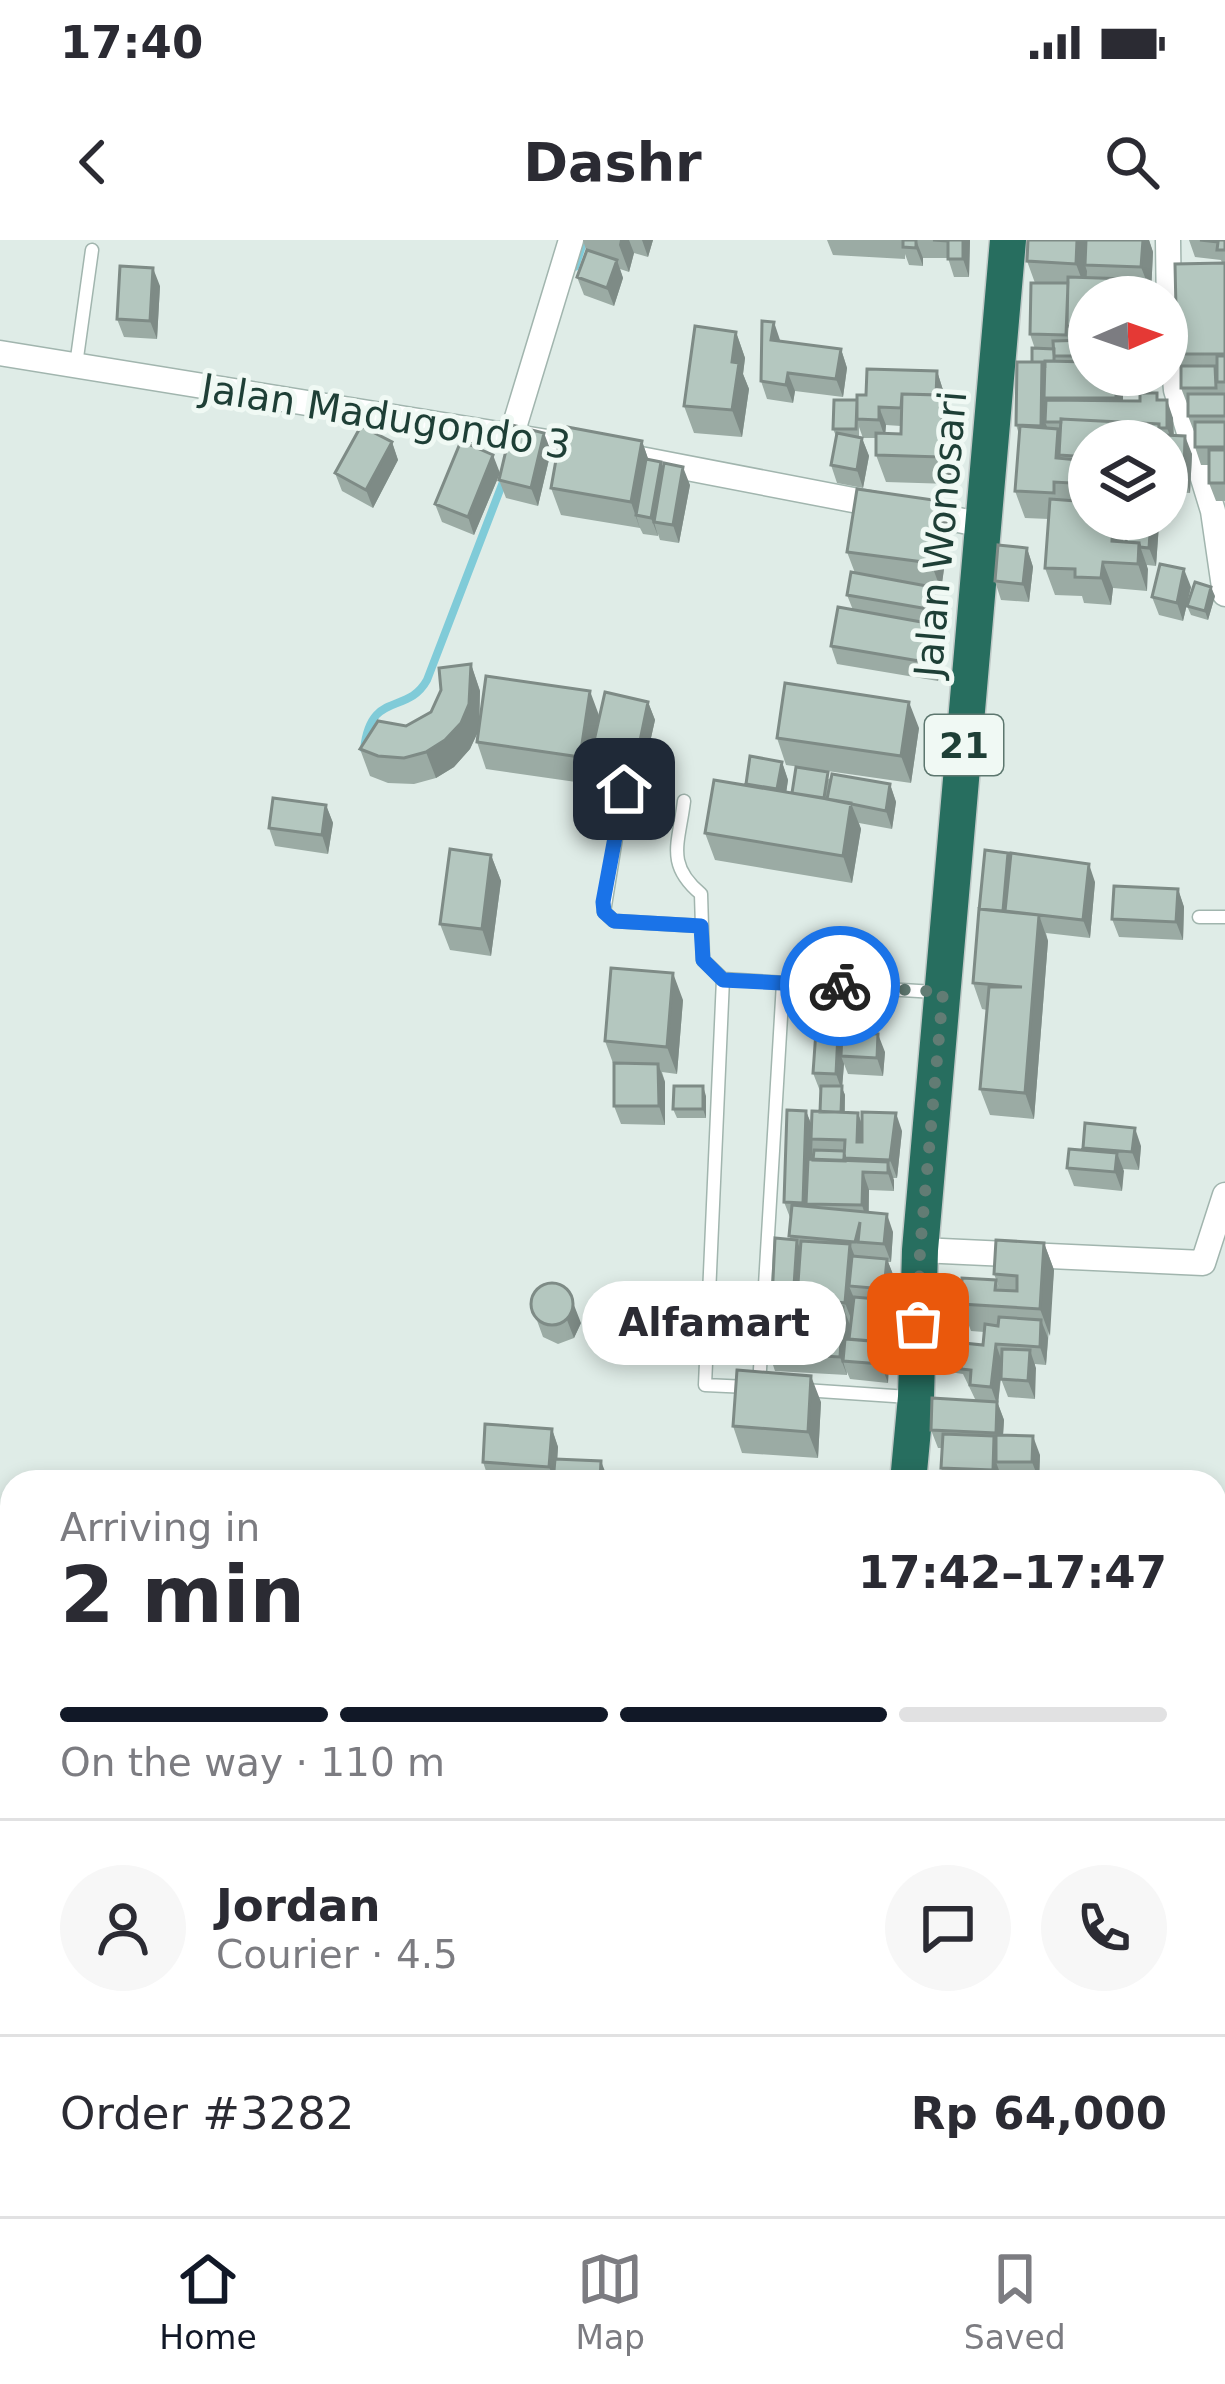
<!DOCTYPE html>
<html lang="en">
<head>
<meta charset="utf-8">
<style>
  body { margin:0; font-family:"DejaVu Sans",sans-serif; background:#f7f7f7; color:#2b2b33; height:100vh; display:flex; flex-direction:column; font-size:45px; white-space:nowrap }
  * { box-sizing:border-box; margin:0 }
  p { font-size:39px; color:#7c7c81 }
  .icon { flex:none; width:66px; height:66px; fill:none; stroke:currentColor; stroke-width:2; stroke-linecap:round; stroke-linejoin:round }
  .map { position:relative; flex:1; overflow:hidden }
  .drawer { position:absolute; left:0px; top:1230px; width:1227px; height:747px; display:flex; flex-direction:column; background:#fff; border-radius:36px 36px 0 0; box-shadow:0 6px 18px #0003 }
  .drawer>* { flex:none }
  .needle { width:78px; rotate:88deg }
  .buttons { position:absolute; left:1068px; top:36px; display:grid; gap:24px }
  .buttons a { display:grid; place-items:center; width:120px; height:120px; border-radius:50%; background:#fff; box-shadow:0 6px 18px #0003; font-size:60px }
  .pin { position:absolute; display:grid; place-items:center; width:102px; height:102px; color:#fff; margin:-51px; border-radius:24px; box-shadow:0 6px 18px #0006 }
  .courier { position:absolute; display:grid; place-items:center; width:120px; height:120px; margin:-60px; border:9px solid #1a73e8; border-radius:50%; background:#fff; color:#222; box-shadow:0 3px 15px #0007 }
  .bubble { position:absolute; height:84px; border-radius:42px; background:#fff; box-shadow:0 6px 18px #0003; font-size:39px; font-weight:700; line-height:84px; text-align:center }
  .head em { font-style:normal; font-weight:700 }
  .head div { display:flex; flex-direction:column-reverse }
  .head { display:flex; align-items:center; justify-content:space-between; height:204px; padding:0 60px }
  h1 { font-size:78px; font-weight:700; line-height:90px }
  .bar { display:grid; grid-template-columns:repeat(4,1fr); gap:18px 12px; align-content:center; height:144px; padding:0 60px }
  .bar i { height:15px; border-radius:9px; background:#e1e1e2 }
  .bar .current { background:#111827 }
  .bar p { grid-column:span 4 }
  .line { display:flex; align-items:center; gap:30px; padding:0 60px; border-top:3px solid #e1e1e2 }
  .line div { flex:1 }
  .round { display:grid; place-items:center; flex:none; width:126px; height:126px; border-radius:63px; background:#f7f7f7 }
  .status { display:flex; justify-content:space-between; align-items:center; height:84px; padding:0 60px; background:#fff; direction:ltr }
  .status svg { height:33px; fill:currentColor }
  header { display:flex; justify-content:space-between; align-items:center; height:156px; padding:0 60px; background:#fff; font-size:54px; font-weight:700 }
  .tabs { display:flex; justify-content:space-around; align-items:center; height:168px; border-top:3px solid #e1e1e2; background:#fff; font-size:33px; color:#7c7c81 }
  .tabs a { display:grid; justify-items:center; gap:6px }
  .tabs .current { color:#111827 }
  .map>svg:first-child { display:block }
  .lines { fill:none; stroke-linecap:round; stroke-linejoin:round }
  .stream { stroke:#80cbd8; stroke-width:8 }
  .lane-casing { stroke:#a1b5ae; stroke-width:15 }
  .street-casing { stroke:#a1b5ae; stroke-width:27 }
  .secondary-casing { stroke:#9cb9af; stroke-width:39 }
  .highway-casing { stroke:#c0c9c7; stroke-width:39 }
  .lane { stroke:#fff; stroke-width:12 }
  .street { stroke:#fff; stroke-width:24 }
  .secondary { stroke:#fff; stroke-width:36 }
  .highway { stroke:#276e5f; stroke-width:36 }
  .wall { fill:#9baba4; fill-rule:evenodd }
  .shaded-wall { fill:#7e8b86 }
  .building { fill:#b4c7bf; stroke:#7e8b86; stroke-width:3 }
  .done { stroke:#627c74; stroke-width:12; stroke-dasharray:0 21.6 }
  .route { stroke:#1a73e8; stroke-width:15 }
  .labels { text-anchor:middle; stroke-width:10; stroke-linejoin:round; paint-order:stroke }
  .shield { fill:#f0f9f4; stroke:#5d776f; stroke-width:3 }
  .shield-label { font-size:36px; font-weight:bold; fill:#1e3f36 }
  .street-label { font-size:39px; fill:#1e3f36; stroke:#f0f9f4 }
</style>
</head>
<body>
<div class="status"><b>17:40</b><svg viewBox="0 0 49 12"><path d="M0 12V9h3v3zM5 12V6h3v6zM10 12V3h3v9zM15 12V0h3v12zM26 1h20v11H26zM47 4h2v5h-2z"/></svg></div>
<header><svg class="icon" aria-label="back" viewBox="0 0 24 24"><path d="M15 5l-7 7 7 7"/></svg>Dashr<svg class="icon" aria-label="search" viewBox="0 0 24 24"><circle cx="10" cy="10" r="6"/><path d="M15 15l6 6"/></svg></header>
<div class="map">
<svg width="1225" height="1976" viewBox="0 0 1225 1976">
  <rect width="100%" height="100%" fill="#dfece7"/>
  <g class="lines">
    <path class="stream" d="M575,27l9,-27
      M364,509c7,-60 43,-33 63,-69l76,-198"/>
    <g class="lane-casing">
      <path id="lane" d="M76,125l16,-115
        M624,549l-20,123 10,9 87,5
        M684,561c-5,42 -19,63 17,93l2,66 20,19 212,13
        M1199,677h26
        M723,739l-18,406 43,2
        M759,1146l24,-403
        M804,1150l105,7"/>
    </g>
    <g class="street-casing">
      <path id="street" d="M1168,0l1,74 7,76 37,121 12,83
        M0,113l590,96
        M512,194l59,-194
        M630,217l254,49
        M919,272l64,13
        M920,1010l283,13 22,-68"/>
    </g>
    <g class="secondary-casing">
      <path id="secondary" d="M0,1692h12
        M1215,1703h10"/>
    </g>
    <g class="highway-casing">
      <path id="highway" d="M908,1242l8,-85 4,-147 88,-1010
        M855,1976l1,-11"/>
    </g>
    <use href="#lane" class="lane"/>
    <use href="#street" class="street"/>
    <use href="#secondary" class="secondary"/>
    <use href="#highway" class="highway"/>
  </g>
  <path class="wall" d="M583,0h70l-5,17 -14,-4 -5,19 -9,-3 3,9 -9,28 -30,-11 -7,-18 9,-27z
    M827,0h143l-1,37h-15l-6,-19h-25v8l-14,-1 -4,-11v5l-72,-4z
    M1028,0h121l4,12 -2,41 -62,4v78h32l2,5v21l37,-1 13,18 1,18 18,18 -2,39 -21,-1 -2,-5v-46h-78v78l35,11 -1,11 3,1 33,-18 -3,42 -9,-1v26l-34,-3 -2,17 -27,-2 -2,-7 -27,-1 -10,-27 4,-49 -24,-1 -10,-27 4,-57 -3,-9 19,-76 -5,-15 5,-51 -8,-22z
    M1189,0h36v261h-9l-7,-18v-18h-8l-6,-18v-13l-7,-18v-10l-7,-18v-22l-4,-12 45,-91 -1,-3 -26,-3z
    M160,46l-3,53 -33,-2 -7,-18z
    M736,92l9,26 -2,16 6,15 -7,48 -48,-4 -10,-27z
    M780,101l61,8 6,19 -4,29 -48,-6 -2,12 -26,-4 -6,-18z
    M937,131l16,51 -2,62 -65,-2 -10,-27v-17h-13l-4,-11v10l3,1 7,18 -6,32 -26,-5 -6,-18 5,-29 -3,-7 33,-34zM886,185l15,1v8l-16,-1z
    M1123,135h36v6l-33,1z
    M642,201l6,18 42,26 -11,58 -19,-3 -2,-6v2l-15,-2 -3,-6 -79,-13 -10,-27z
    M392,202l6,18 -25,48 -31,-17 -7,-18z
    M551,211l-13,55 -32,-8 -7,-18z
    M500,233l-26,62 -32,-13 -7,-18z
    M940,261l10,26 -9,63 -8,-1 6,16 -4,19 9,19 -6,38 -101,-17 -6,-18 22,-36 -6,-15 8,-22 -8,-21z
    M1027,308l6,19 -4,35 -28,-2 -6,-19z
    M1191,347l-8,34 -24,-6 -7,-18z
    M1215,356l-7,24 -17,-5 -4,-9z
    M471,424l9,27 -1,37 120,-11 49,-15 7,18 -13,58 -43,-10 -5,-13 -4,29 -104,-15 -9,-27 1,-11 -8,18 -16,18 -18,11 -22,6 -26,-1 -18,-7 -10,-27 71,-37z
    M919,488l-8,55 -125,-18 -9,-27z
    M782,522l6,18 -2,12 6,1 39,-15 59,6 6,18 -4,27 -33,-6 2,6 -9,54 -137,-23 -10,-27 41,-48z
    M326,565l7,18 -5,31 -53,-8 -6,-18z
    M491,615l10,26 -10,75 -41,-6 -10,-26z
    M1010,618l85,24 -5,56 -44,-5 2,8 -14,178 -44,-4 -10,-26 7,-79 -5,-1 -9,-26z
    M1178,649l6,18 -1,33 -64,-3 -7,-18z
    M683,760l-6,74 -15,-2 3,10v43l-44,-1 -7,-18v-40l-9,-25z
    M838,792l4,10 43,10 -2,24 -35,-2 -4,-10 -2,24 3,7v18h13l4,12 40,6 -5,47h-4l1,13 -25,-1v22l24,20 -2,30h-3l6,15 -6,78 1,5 -1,23 -38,-4 -3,-7v3l-72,-4 -6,-18 3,-53 18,-61 1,-19 -7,-18 22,-91 6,15 8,-14v-21l-7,-18z
    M706,856v22h-29l-4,-9z
    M1141,906l-2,24 -16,-1 -1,22 -48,-5 -7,-18 17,-18 -1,-2z
    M1044,1003l10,27 -8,95 -11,-1v35l-27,-2 -7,-18 1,-9 -4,34 6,16 -1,15 37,20 -1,25 -93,2 -5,-14 1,-20h-4l-7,-18 45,-29 -13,-27 -14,-2 -7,-18 41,-9 1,-13 -13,-1 -10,-27 35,-24 4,10 -6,-16z
    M531,1064l50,19 -7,15 -16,6 -15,-7z
    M821,1162l-3,56 -76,-5 -9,-27z
    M552,1189l6,18 -1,12 51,20v3l-119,-2 -6,-18z
    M1215,1395h10v269l-6,-1 -4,-10v-97l4,-60 -4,-1z
    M0,1501h7l5,13v112l-12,-1z
    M0,1712l2,35h10v75l-10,1 -2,-6z
    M716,1965h107v11h-103z
    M897,1965h127v11h-126z"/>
  <path class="shaded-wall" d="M620,0h9l5,13 -5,19 -10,-27z
    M642,0h11l-5,17z
    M916,0l7,18v8l-7,-18z
    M963,0h7l-1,37 -6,-18z
    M1077,0h12l-4,25 2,6 -1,20 -10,-27z
    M1143,0h6l4,12 -2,41 -10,-26z
    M617,20l6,18 -9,28 -7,-18z
    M153,28l7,18 -3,53 -7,-18z
    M774,82l6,18h-9z
    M736,92l9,26 -2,16 6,15 -7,48 -10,-27v-48z
    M841,109l6,19 -4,29 -7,-18z
    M1042,122l6,18 -4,18 4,10 -3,14 3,7v15l-7,-18z
    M937,131l16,51 -2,62 -10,-27 -5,-57z
    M788,133l7,18 -2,12 -7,-18z
    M1116,135h5l2,5v37l-7,-19z
    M1167,160l6,18 1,28 -7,-18z
    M879,167l7,18 -1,13 -6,-18z
    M544,193l7,18 -13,55 -7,-18z
    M1185,196l7,18 -2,39 -6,-18z
    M862,198l7,18 -6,32 -6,-18z
    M642,201l9,26 -15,48 4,14 -9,-27z
    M392,202l6,18 -25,48 -7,-18z
    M493,215l7,18 -26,62 -6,-18z
    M661,222l7,18 -14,42 4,14 -7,-18z
    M683,227l7,18 -11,58 -6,-18z
    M940,261l10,26 -9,63 -10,-27z
    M1113,279h7l4,11 -2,33 -10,-22z
    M1151,279h6l2,5 -3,42 -7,-18z
    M1139,303l9,26 -1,22 -9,-27z
    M1027,308l6,19 -4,35 -6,-18z
    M1103,322l10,26 -2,17 -10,-27z
    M1184,329l7,18 -8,34 -6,-18z
    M932,347l7,18 -4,22 -7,-18z
    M1211,347l4,9 -7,24 -3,-9z
    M938,385l6,18 -6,38 -7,-18z
    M471,424l9,27 -1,39 -9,19 -16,18 -18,11 -10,-26z
    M590,451l10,27 -8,32 2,5 -4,29 -10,-27z
    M648,462l7,18 -13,58 -6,-18z
    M909,462l10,26 -8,55 -10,-27z
    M782,522l6,18 -4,28 -7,-19z
    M890,544l6,18 -4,27 -6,-18z
    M851,563l10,26 -9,54 -9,-27z
    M326,565l7,18 -5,31 -6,-19z
    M1008,613l7,18 -4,41 -9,2z
    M491,615l10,26 -10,75 -9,-27z
    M1089,624l6,18 -5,56 -7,-18z
    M1178,649l6,18 -1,33 -7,-18z
    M1039,675l9,26 -14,178 -9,-26z
    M673,733l10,27 -6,74 -10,-27z
    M838,792l7,18 -4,6 3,8 -2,24 3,7 -1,31 -3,-9 1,-26 -6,-17z
    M878,794l7,18 -2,24 -6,-18z
    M658,824l7,18v43l-6,-19z
    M703,846l3,10v22l-3,-9z
    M806,871l7,18 -3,75h-4l4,8 -1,9 -6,-18z
    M858,873l6,18v29l-7,-18z
    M896,873l6,18 -5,47 -7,-18z
    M1135,888l6,18 -2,24 -7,-18z
    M1117,913l7,18 -2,20 -7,-19z
    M888,922l6,18v11l-6,-18z
    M863,932l6,18 -1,34 -6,-19z
    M887,974l6,18 -2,30 -7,-18z
    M797,1000l6,18 -6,39 3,11v11l-7,-18z
    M1044,1003l10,27 -4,66 -10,-27z
    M850,1004l7,18 -8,24 5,12 -2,23 -7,-18z
    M887,1019l7,18 -3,30 -7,-18z
    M888,1060l3,9 -3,46 1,5 -1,23 -7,-19z
    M574,1065l7,18 -7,15 -7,-18z
    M843,1067l7,18 -2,37 -5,-1 4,14 -7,-18z
    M1041,1080l7,18 -2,27 -6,-18z
    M996,1104l6,18 -4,42 6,16 -2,31 -6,-18 1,-29 -6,-17z
    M1030,1110l6,18 -1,31 -7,-18z
    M811,1136l10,26 -3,56 -10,-26z
    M552,1189l6,18 -2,35 -7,-15z
    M994,1196l6,18 -4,8 4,11 -3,9 -4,-12z
    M1033,1196l7,19 -1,25 -7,-18z
    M601,1221l7,18v3h-8z
    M7,1501l5,13v112l-7,-18z
    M0,1712l1,3 1,39 -2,-6z
    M816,1965h7v11h-3z
    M1011,1965h13v11h-14z"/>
  <path class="building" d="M903,0h13v8l-13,-1z
    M933,0h30v19h-15v-18z
    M1028,0h49l-1,24 -49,-3z
    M1086,0h57l-2,27 -56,-2z
    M1200,0h25v10h-8l1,-8z
    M587,10l30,10 -10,28 -30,-11z
    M1225,23v91h-48l-2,-90z
    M120,26l33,2 -3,53 -33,-2z
    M1068,37l60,2 -1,7h20v11h-58v30l-22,-1z
    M1031,43h37l-2,52 -36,-1z
    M762,81l12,1 -3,18 70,9 -5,30 -48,-6 -2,12 -25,-4z
    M695,86l41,6 -4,30 7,1 -7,47 -48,-4z
    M1089,100v16h-35l-1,-15z
    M1032,108l22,1v12h-9v7l-3,-6h-10z
    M1217,116h8v26h-8z
    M1045,121l44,1v13h27v23h-72z
    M1017,122h25l-1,64 -25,-1z
    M1181,126h34l1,22h-35z
    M867,129l70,2 -1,24 -34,-1 -1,14 -22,-1v13l-22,-1v-24h9z
    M1140,153h17v7h10v28h-8v-4l-98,-5v3h-16l1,-22 94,1z
    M902,154l41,1 -2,62 -65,-2v-22l25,1z
    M1188,154h37v22h-37z
    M834,160h23l-1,29h-23z
    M1061,179l98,5 -1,17h-69v16l-30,-2z
    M1195,182h30v25h-30z
    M512,185l32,8 -13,55 -32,-8z
    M361,186l31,16 -26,48 -31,-17z
    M562,186l80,15 -11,61 -80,-14z
    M1020,186l38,3 -2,29 33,3v23l-35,-2v11l-39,-2z
    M837,193l25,5 -5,32 -26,-5z
    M1164,195l21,1 -1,39 -17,-1v-33h-3z
    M461,201l32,14 -25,62 -33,-13z
    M1209,210h16v33h-16z
    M646,219l15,3 -10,56 -15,-3z
    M664,223l19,4 -10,58 -19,-3z
    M857,249l83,12 -9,62 -84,-11z
    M1050,259l39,3v17h24l-1,22 27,2 -1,21 -35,-2 -2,16 -26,-1v-8l-30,-1z
    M1128,279h23l-2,29 -9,-1 -1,-4 -13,-1z
    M998,305l29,3 -4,36 -28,-3z
    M1160,324l24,5 -7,34 -25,-6z
    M851,332l81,15 -4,22 -81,-14z
    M1195,342l16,5 -6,24 -18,-5z
    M838,367l100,18 -7,38 -100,-17z
    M471,424l-2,40 -8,19 -16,17 -19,12 -22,6 -26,-2 -18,-7 18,-28 28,5 25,-14 10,-22 -2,-22z
    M486,436l104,15 -10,66 -103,-15z
    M785,443l124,19 -8,54 -124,-18z
    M605,452l43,10 -12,58 -44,-10z
    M750,516l32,6 -5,27 -31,-5z
    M796,527l32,5 -4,26 -32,-5z
    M832,534l58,10 -4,27 -59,-12z
    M714,540l137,23 -8,53 -138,-23z
    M273,558l53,7 -4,30 -53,-7z
    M450,609l41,6 -9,74 -42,-5z
    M985,610l23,3 -5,58 -24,-2v2z
    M1011,613l78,11 -6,56 -78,-9z
    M1114,646l64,3 -2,33 -64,-3z
    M979,669l60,6 -14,178 -45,-4 9,-102h33l-49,-4z
    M611,728l62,5 -6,74 -62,-6z
    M816,791l22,1 -2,42 -23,-1z
    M842,792l36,2 -1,24 -36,-2z
    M614,823l44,1 1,42h-45z
    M674,846h29v23h-30z
    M821,846h21l-1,26h-21z
    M787,870l19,1 -3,92 -19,-1z
    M812,871l46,2 -1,29h5v-30l34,1 -6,47 -46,-2 1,-18 -34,-1z
    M1085,883l50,5 -3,24 -49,-4z
    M1069,909l48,4 -2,19 -48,-4z
    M814,910l30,1 1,10 -32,-1z
    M808,919l80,3v11l-25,-1 -1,33 -56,-1z
    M792,965l95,9 -3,30 -26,-2 2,-20 -5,20 -66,-6z
    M775,998l22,2 -4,61 -21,-1z
    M996,1000l48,3 -4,66 -79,-5 1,-26 34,2 -1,10 22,1v-15l-23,-2z
    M801,1001l49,3 -5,59 -48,-6z
    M852,1016l35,3 -3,30 -35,-3z
    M531 1064a21 21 0 1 1 42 0a21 21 0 1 1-42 0Z
    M854,1057l34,3 -4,46 -1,-4 -34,-3z
    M772,1062l21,2 1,17 1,-17 48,3 -3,50 -71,-4z
    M999,1077l42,3 -1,27 -44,-3 -5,43 -21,-2 1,-15 -10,-1 1,-13 -20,-2 2,-13 39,4 2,-21 13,2z
    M845,1099l38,3 -2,22 -38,-3z
    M1002,1109l28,1 -2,31 -27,-2z
    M737,1130l74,6 -3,56 -75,-6z
    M932,1158l65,4 -1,31 -65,-3z
    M485,1184l67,5 -3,38 -66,-5z
    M943,1194l51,2 -1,34 -52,-2z
    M996,1195l37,1 -1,26h-36z
    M555,1219l46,2 -1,21h-47z
    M956,1231l64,3v8h-65z
    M1215,1395h10v74h-10z
    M1219,1492l6,1v12h-7z
    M0,1501h7l-2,107 -5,-1z
    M1217,1505h8v141l-10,-1z
    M1,1747h11v44l-12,1z
    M0,1800h12v13h-12z
    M897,1965h53v6h-53z
    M950,1965h61l-1,11h-60z
    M793,1969h24v7h-24z"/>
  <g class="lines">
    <path class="done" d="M840,746l103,6 -23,258 -2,74"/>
    <path class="route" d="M624,549l-21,113 1,10 10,9 87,5 2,34 20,20 117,6"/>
  </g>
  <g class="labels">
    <rect class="shield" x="925" y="475" width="78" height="60" rx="9"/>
    <g class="shield-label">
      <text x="964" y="518">21</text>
    </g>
    <g class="street-label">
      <text transform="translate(386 176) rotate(9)" y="14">Jalan Madugondo 3</text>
      <text transform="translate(940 294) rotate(-85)" y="14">Jalan Wonosari</text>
    </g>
  </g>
</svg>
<div class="buttons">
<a><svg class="needle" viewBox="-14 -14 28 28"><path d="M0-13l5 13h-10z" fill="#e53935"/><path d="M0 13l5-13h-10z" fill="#7c7c81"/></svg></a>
<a><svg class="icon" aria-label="layers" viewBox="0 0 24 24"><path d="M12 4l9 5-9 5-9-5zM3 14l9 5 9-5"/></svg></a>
</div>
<div class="pin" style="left:918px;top:1084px;background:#ea580c"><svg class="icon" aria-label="bag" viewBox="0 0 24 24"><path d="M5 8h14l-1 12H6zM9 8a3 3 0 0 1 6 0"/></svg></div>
<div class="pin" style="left:624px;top:549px;background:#1f2937"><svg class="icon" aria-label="home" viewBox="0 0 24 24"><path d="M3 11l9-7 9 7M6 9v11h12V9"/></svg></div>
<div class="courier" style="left:840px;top:746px"><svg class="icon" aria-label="bike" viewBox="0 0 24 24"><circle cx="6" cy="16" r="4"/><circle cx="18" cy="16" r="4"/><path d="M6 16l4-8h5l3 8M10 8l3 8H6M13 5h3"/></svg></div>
<div class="bubble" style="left:582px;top:1041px;width:264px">Alfamart</div>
<section class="drawer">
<div class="head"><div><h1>2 min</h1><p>Arriving in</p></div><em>17:42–17:47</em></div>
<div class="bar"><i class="current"></i><i class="current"></i><i class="current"></i><i></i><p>On the way · 110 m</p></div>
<div class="line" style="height:216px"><a class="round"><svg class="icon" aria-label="person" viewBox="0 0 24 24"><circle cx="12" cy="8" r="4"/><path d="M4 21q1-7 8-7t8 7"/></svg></a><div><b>Jordan</b><p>Courier · 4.5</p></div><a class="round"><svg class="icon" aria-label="chat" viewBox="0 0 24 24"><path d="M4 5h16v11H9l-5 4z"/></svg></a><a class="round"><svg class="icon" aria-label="phone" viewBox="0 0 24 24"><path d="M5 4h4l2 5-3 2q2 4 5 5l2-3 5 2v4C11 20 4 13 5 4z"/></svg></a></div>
<div class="line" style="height:156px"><div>Order #3282</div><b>Rp 64,000</b></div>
</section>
</div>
<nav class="tabs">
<a class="current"><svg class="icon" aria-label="home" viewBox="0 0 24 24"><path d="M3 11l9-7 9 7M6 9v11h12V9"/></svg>Home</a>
<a><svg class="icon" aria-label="map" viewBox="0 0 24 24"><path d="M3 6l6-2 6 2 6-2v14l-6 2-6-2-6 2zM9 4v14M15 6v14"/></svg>Map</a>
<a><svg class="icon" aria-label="saved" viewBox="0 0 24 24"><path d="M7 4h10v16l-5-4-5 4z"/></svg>Saved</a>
</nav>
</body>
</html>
